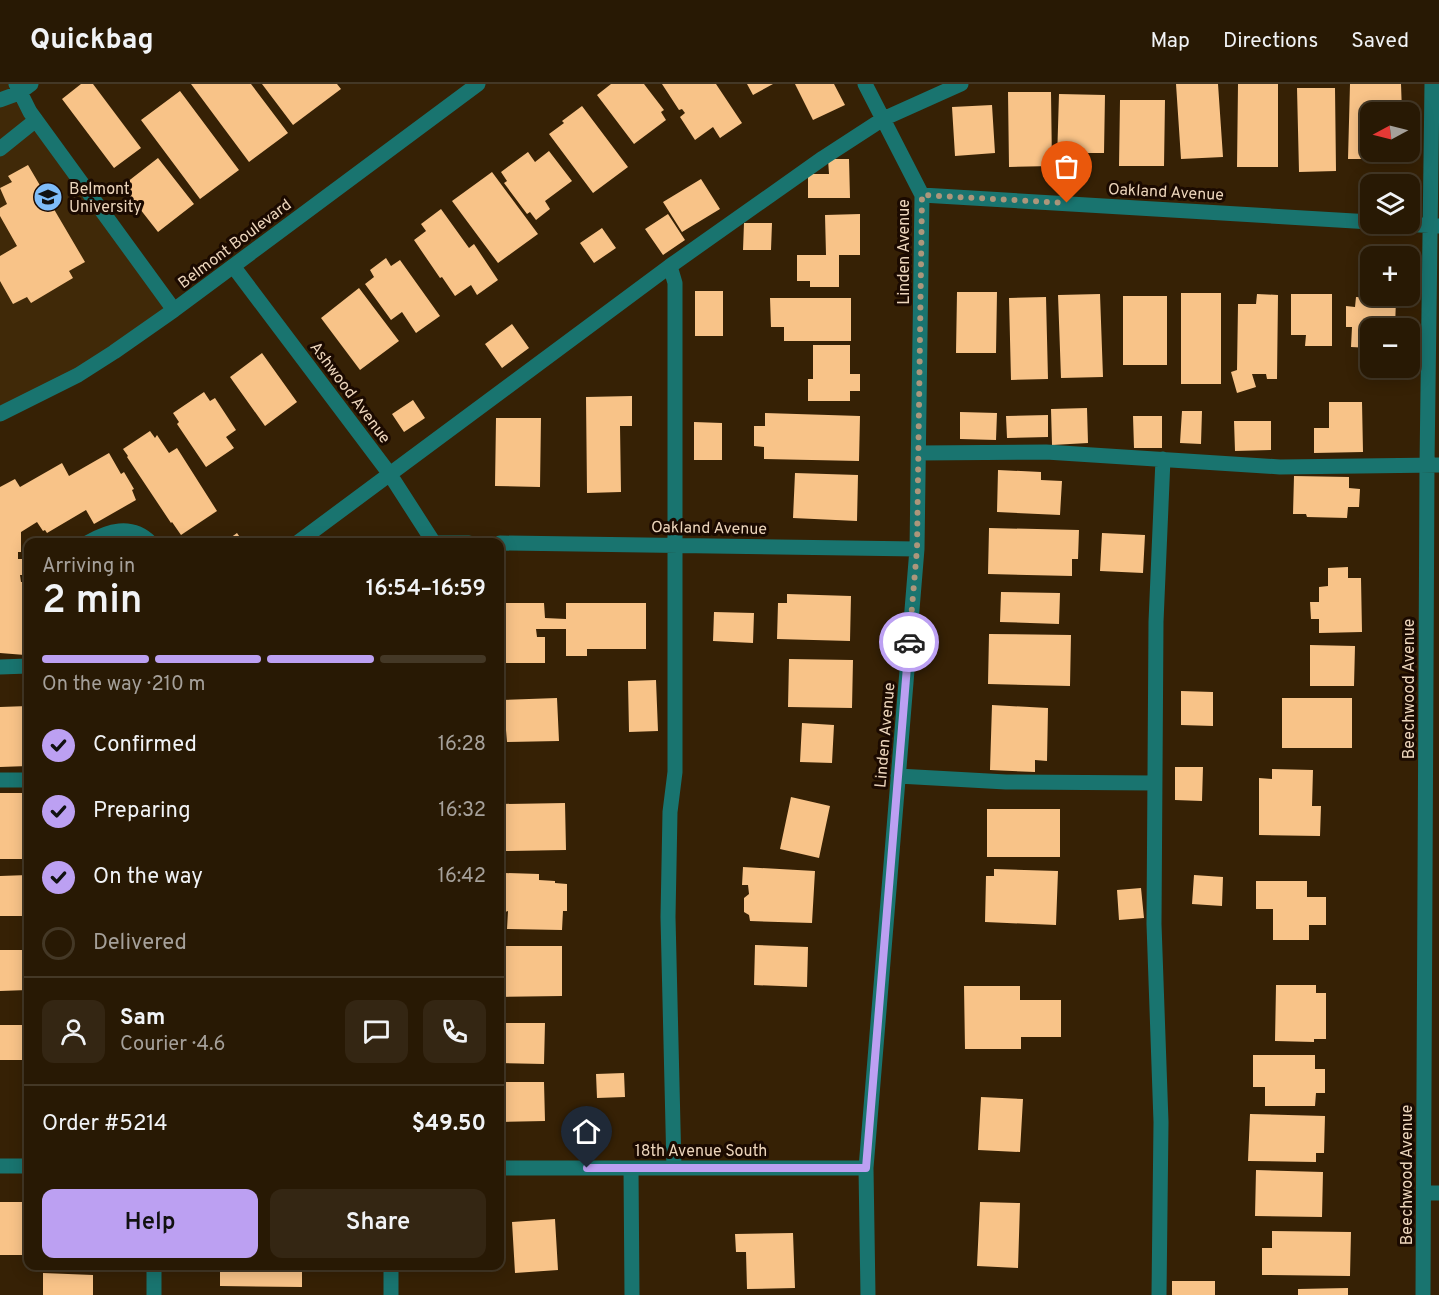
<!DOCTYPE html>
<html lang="en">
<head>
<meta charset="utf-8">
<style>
  body { margin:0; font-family:Overpass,sans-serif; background:#342613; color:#f1f3f6; height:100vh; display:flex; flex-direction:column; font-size:22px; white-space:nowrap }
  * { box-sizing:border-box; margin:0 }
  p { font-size:20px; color:#a5a09a }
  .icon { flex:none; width:33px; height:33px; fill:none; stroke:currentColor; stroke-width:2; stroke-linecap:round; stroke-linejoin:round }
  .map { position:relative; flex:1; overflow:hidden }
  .details { position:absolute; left:24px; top:454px; width:480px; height:732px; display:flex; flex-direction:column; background:#281904; border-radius:12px; box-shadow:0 3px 15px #0003,0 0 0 2px #443826 }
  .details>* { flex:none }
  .needle { width:39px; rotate:263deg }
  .controls { position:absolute; left:1360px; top:18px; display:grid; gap:12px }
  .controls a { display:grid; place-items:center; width:60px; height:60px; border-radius:12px; background:#281904; box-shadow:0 3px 15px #0003,0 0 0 2px #443826; font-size:30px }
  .pin { position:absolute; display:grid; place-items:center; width:51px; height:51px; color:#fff; margin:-62px -26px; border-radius:50% 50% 50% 0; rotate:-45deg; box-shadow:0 0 6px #0007 }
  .pin .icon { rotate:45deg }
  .courier { position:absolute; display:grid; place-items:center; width:60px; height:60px; margin:-30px; border:4px solid #bca0f2; border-radius:50%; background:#fff; color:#222; box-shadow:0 2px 8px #0007 }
  .headline em { font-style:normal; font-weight:600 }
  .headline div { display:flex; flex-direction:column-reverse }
  .headline { display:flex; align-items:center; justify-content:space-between; height:102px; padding:0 18px }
  h1 { font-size:39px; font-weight:600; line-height:45px }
  .bar { display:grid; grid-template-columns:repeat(4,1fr); gap:9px 6px; align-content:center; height:72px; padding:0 18px }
  .bar i { height:8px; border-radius:4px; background:#443826 }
  .bar .on { background:#bca0f2 }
  .bar p { grid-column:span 4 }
  .line { display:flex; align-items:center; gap:15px; padding:0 18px; border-top:2px solid #443826 }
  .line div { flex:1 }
  .round { display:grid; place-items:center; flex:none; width:63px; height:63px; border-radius:12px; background:#342613 }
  ol { padding:0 18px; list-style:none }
  li { display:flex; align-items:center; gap:18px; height:66px }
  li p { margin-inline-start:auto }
  li .icon { padding:6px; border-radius:50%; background:#bca0f2; color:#111; stroke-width:4 }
  li:last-child { color:#a5a09a }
  li i { width:33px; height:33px; border:3px solid #443826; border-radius:50% }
  .cta { display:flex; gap:12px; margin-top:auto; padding:12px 18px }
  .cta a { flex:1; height:69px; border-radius:12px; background:#bca0f2; color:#111; font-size:24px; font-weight:600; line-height:69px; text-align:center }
  .cta a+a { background:#342613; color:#f1f3f6 }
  header { display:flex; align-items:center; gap:36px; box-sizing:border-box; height:84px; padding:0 30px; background:#281904; border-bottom:2px solid #443826 }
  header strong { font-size:28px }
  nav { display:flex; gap:33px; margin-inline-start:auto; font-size:21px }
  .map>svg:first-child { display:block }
  .built { fill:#402908 }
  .building { fill:#f8c388 }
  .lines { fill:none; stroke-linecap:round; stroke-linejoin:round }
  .minor { stroke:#19746f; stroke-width:15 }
  .done { stroke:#ac967b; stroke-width:6; stroke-dasharray:0 10.8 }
  .route { stroke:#bca0f2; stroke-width:8 }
  .labels { text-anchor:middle; stroke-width:6; stroke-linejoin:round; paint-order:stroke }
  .poi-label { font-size:16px; fill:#ecd5bb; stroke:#1b0a00; text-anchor:start }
  .street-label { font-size:16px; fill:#ecd5bb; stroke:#1b0a00 }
</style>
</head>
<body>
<header>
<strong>Quickbag</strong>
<nav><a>Map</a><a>Directions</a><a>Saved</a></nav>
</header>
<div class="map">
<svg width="1439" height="1211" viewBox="0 0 1439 1211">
  <rect width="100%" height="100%" fill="#362105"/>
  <path class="built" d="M0,0h16l158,226 -96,65 -78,36z"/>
  <path class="building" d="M81,0h12l48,64 -27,20 -52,-69z
    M191,0h60l37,49 -39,29z
    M262,0h75l4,5 -48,36z
    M611,0h33l20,26 -3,2 5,8 -32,24 -37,-49z
    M662,0h54l26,39 -22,15 -7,-11 -18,13 -15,-23 5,-4 -3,-4 -3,1z
    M747,0h26l-20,11z
    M795,0h39l11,21 -32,15z
    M1176,0h42l5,73 -42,2z
    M1238,0h40v83h-41z
    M1350,0h51l1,28h-31v40h26v7h-49z
    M1297,4h38l1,83 -37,1z
    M180,7l59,79 -39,29 -59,-79z
    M1008,8h43l1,74 -43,1z
    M1059,10l46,1 -1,58h-18l1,8 -30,-1z
    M1120,16h45l-1,66h-45z
    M992,21l3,48 -40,3 -3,-49z
    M582,22l46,61 -35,26 -44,-59 15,-11 -2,-2z
    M549,67l23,30 -27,20 5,8 -14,11 -6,-8 -3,2 -23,-31 3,-2 -6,-9 27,-20 7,10z
    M158,74l36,46 -36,28 -36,-46z
    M828,75h21l1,39h-42v-24h21z
    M28,81l57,97 -16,9 4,7 -42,25 -4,-6 -14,7 -13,-23v-25l17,-10 -17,-30v-8l7,-4 -7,-16 12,-6 -4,-6z
    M492,88l46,62 -40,29 -46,-62z
    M701,95l19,30 -38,23 -19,-30z
    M441,125l28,39 5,-4 24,36 -21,15 -6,-10 -16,11 -13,-19 -2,1 -26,-38 12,-9 -5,-7z
    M668,130l17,26 -22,15 -18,-26z
    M860,130v41h-21v32h-29v-6h-13v-26h29l-1,-40z
    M744,139h28l-1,27h-28z
    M602,144l14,20 -22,15 -14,-20z
    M386,174l5,8 9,-6 40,56 -24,17 -14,-21 -11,8 -26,-36 9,-7 -4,-7z
    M359,204l40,53 -39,29 -39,-52z
    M695,207h28v45h-28z
    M957,208h40l-1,61h-40z
    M1181,209h40v91h-40z
    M1100,210l3,83 -42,1 -3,-83z
    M1257,210l21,1 -1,84h-10l-1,-5h-14l4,13 -19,6 -6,-21 6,-2 1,-66h18z
    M1291,210h41v52h-27l1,-11h-15z
    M1123,212h44v69h-44z
    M1046,213l2,82 -37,1 -2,-82z
    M1356,213l40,2 -1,29h-24v20l-20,-1 1,-20h-6v-21l9,1z
    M770,214h81v43h-67v-14h-13z
    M512,240l17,24 -27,20 -17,-24z
    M813,261h37v29h10v17h-10v10h-42v-22h5z
    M262,269l35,49 -32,24 -35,-49z
    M204,308l6,9 5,-3 21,32 -10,7 8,11 -28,19 -29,-43 2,-2 -6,-9z
    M632,312v30h-12l1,66 -34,1 -1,-96z
    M413,316l12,18 -21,14 -12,-18z
    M1329,318h33l1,50 -49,1v-25h15z
    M1087,324l1,35 -36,2 -1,-36z
    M1182,327h20l-1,33 -21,-1z
    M960,328l37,1 -1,27 -36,-1z
    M765,329l95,3 -1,45 -95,-2v-12l-10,-1v-20h11z
    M1048,331v22l-41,1 -1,-22z
    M1133,332h29v32h-28z
    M496,334h45l-1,69 -45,-1z
    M1234,337h37v29l-36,1z
    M694,338l28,1v37h-28z
    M150,347l5,7 2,-3 12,18 8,-5 40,63 -36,24 -9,-13 -1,1 -44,-66 1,-1 -5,-7z
    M109,369l12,21 3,-2 10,17 -2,1 4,10 -42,24 -8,-14 -39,23 -2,-3 -2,1 -6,-9 -16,10v20h-3v7h8v16h-6l1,7h6l1,70h-3v3l-25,-2v-166l15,-8 5,8 42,-24 7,13z
    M998,386l43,2v8l21,1 -2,34 -63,-3z
    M795,389l63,2 -1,46 -64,-3z
    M1294,392l55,1v11l11,1 -1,18h-11l-1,11 -40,-1 -1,-3h-13z
    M989,444l90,2 -1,29h-6v17l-84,-2z
    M237,449l7,10h-21z
    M1102,449l43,2 -2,38 -43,-2z
    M1348,483v11h13l1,54 -43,1v-14h-8l-1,-17h9v-15l9,-1v-18z
    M1001,508l59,1 -1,31 -59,-2z
    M787,510l64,2 -1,45 -73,-2 1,-36h9z
    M500,519h44l1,15 21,1v-16h80v46h-59v7h-21v-27h-30l1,8h8v26h-45z
    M714,528l40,1 -1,30 -40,-2z
    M989,550l82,1 -1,51 -82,-2z
    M1310,561l45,1 -1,40h-44z
    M789,575l64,1 -1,48 -64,-1z
    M656,596l2,51 -29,1 -1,-51z
    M1181,607l32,1v34l-32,-1z
    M557,614l2,43 -52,1 -1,-12 -6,1v-31z
    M1282,614h70v50h-70z
    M992,621l56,3 -1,53 -12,-1v12l-45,-2z
    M28,622v60l-28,1v-60z
    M802,639l32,2 -2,38 -32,-1z
    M1175,683h28l-1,34 -27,-1z
    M1272,685l41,1 -1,36h9l-1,30 -61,-1v-57l13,1z
    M0,709h28v66h-28z
    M791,713l39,9 -11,52 -39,-9z
    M565,719l1,47 -63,1 -1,-47z
    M987,725h73v48h-73z
    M743,783l72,4 -3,52 -62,-2 -1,-6 -5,-3v-14l5,-4 -1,-9h-6z
    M994,785l64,2 -2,54 -71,-3 1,-46h8z
    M505,789l34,1v6l16,1v2l12,1v27h-4l-1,19 -55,-1 1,-18 -3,1z
    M28,791v41h-28v-40z
    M1194,791l29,2 -1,29 -30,-2z
    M1256,797h51v16h19v28h-17v15h-36v-31h-17z
    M1141,804l3,30 -25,2 -2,-30z
    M755,861l53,2 -1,40 -53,-2z
    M500,862h62v50l-62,1z
    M0,866h28v40l-28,1z
    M1276,901h40v8h10v46h-12v3l-39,-1z
    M964,902h56v14h41v37h-40v12h-56z
    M500,939h45l-1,41 -44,-1z
    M0,941h28v35h-28z
    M1253,971h62v14h10v24h-9l-1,13h-50v-19h-12z
    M624,989l1,24 -28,1 -1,-24z
    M500,998h44l1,39 -45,1z
    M981,1013l42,2 -3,53 -42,-2z
    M1250,1030l75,2 -1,37h-8v9l-68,-1z
    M1256,1086l67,2 -1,45 -67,-1z
    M0,1118h28v53h-28z
    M980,1118l40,1 -2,65 -41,-2z
    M555,1135l3,51 -43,3 -3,-51z
    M1272,1147l79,1 -1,44 -88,-1v-27h10z
    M793,1149l2,55 -48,1 -1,-37h-10l-1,-18z
    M220,1182h82v21l-82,-1z
    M43,1189l50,2v20h-50z
    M1172,1197h43v14h-43z
    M1348,1204v7h-50v-6z"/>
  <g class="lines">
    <path class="minor" d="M16,0l14,28 144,198
      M865,0l57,111 -5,354 -51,619 2,127
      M0,16l19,-7 12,-9
      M0,65l36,-29
      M922,111l449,27
      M1400,140l39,2
      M233,182l156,207 45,70
      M670,182l5,17v489l-5,40 -2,105 6,251
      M0,330l78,-39 36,-23 60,-42 304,-226
      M919,369l127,-1 234,15 159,-2
      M87,459c21,-12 44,-20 64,0
      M297,459l373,-277 153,-108 60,-39 78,-35
      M434,459h35
      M500,459l417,6
      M0,583l28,-1
      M898,692l108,6 148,1
      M0,696h28
      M0,1082h28
      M500,1084h366
      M631,1084l1,127
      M1424,1109h15
      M391,1182v29
      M154,1211v-29
      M1159,1211l2,-173 -7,-198 2,-302 7,-163
      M1423,1211l4,-830 5,-381"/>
  </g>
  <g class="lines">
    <path class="done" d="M909,558l8,-93 5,-354 145,8"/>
    <path class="route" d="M587,1084h279l43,-526"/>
  </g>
  <defs>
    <g id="university-disc" transform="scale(1.5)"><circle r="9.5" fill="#7fbdfa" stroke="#1b0a00"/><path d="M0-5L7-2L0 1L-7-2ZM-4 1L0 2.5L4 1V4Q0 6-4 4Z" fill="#111"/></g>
  </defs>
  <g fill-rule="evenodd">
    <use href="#university-disc" x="48" y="113"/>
  </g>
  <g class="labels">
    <g class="poi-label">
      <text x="69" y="110">Belmont<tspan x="69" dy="18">University</tspan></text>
    </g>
    <g class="street-label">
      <text transform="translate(1166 107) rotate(3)" y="6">Oakland Avenue</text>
      <text transform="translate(234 159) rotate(-37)" y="6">Belmont Boulevard</text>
      <text transform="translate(903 168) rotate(-90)" y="6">Linden Avenue</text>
      <text transform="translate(351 308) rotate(53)" y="6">Ashwood Avenue</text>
      <text transform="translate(709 443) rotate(1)" y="6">Oakland Avenue</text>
      <text transform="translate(1408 605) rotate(-90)" y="6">Beechwood Avenue</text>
      <text transform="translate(884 651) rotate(-85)" y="6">Linden Avenue</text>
      <text x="701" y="1072">18th Avenue South</text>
      <text transform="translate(1406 1091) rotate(-90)" y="6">Beechwood Avenue</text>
    </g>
  </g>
</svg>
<div class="controls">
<a><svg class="needle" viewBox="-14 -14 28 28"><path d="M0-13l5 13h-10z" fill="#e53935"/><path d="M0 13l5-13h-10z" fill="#a5a09a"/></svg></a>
<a><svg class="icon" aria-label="layers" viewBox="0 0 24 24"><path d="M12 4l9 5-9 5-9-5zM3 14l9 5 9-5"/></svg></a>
<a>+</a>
<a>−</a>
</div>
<div class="pin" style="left:1067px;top:119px;background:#ea580c"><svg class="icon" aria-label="bag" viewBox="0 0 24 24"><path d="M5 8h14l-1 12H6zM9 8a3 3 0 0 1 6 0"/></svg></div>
<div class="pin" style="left:587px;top:1084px;background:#1f2937"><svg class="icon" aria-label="home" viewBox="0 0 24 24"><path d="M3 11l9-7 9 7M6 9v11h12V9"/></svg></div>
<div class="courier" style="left:909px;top:558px"><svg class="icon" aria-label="car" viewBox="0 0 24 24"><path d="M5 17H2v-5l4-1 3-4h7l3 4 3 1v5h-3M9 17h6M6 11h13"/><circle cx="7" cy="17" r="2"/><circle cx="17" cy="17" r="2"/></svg></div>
<section class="details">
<div class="headline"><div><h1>2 min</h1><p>Arriving in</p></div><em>16:54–16:59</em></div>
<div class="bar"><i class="on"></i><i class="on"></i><i class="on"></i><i></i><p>On the way · 210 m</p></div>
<ol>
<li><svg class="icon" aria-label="check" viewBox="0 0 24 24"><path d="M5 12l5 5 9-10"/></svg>Confirmed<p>16:28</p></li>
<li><svg class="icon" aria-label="check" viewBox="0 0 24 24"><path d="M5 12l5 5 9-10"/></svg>Preparing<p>16:32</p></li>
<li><svg class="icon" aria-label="check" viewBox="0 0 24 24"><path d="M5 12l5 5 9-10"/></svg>On the way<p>16:42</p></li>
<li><i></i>Delivered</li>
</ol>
<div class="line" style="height:108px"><a class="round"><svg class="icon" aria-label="person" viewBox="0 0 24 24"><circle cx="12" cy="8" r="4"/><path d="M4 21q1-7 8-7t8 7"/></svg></a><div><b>Sam</b><p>Courier · 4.6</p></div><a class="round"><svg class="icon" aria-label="chat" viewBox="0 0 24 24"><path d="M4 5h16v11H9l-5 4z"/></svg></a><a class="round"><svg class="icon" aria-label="phone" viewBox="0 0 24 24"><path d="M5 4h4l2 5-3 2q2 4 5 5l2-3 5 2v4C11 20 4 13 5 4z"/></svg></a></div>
<div class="line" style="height:78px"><div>Order #5214</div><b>$49.50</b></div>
<div class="cta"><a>Help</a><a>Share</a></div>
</section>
</div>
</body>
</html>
